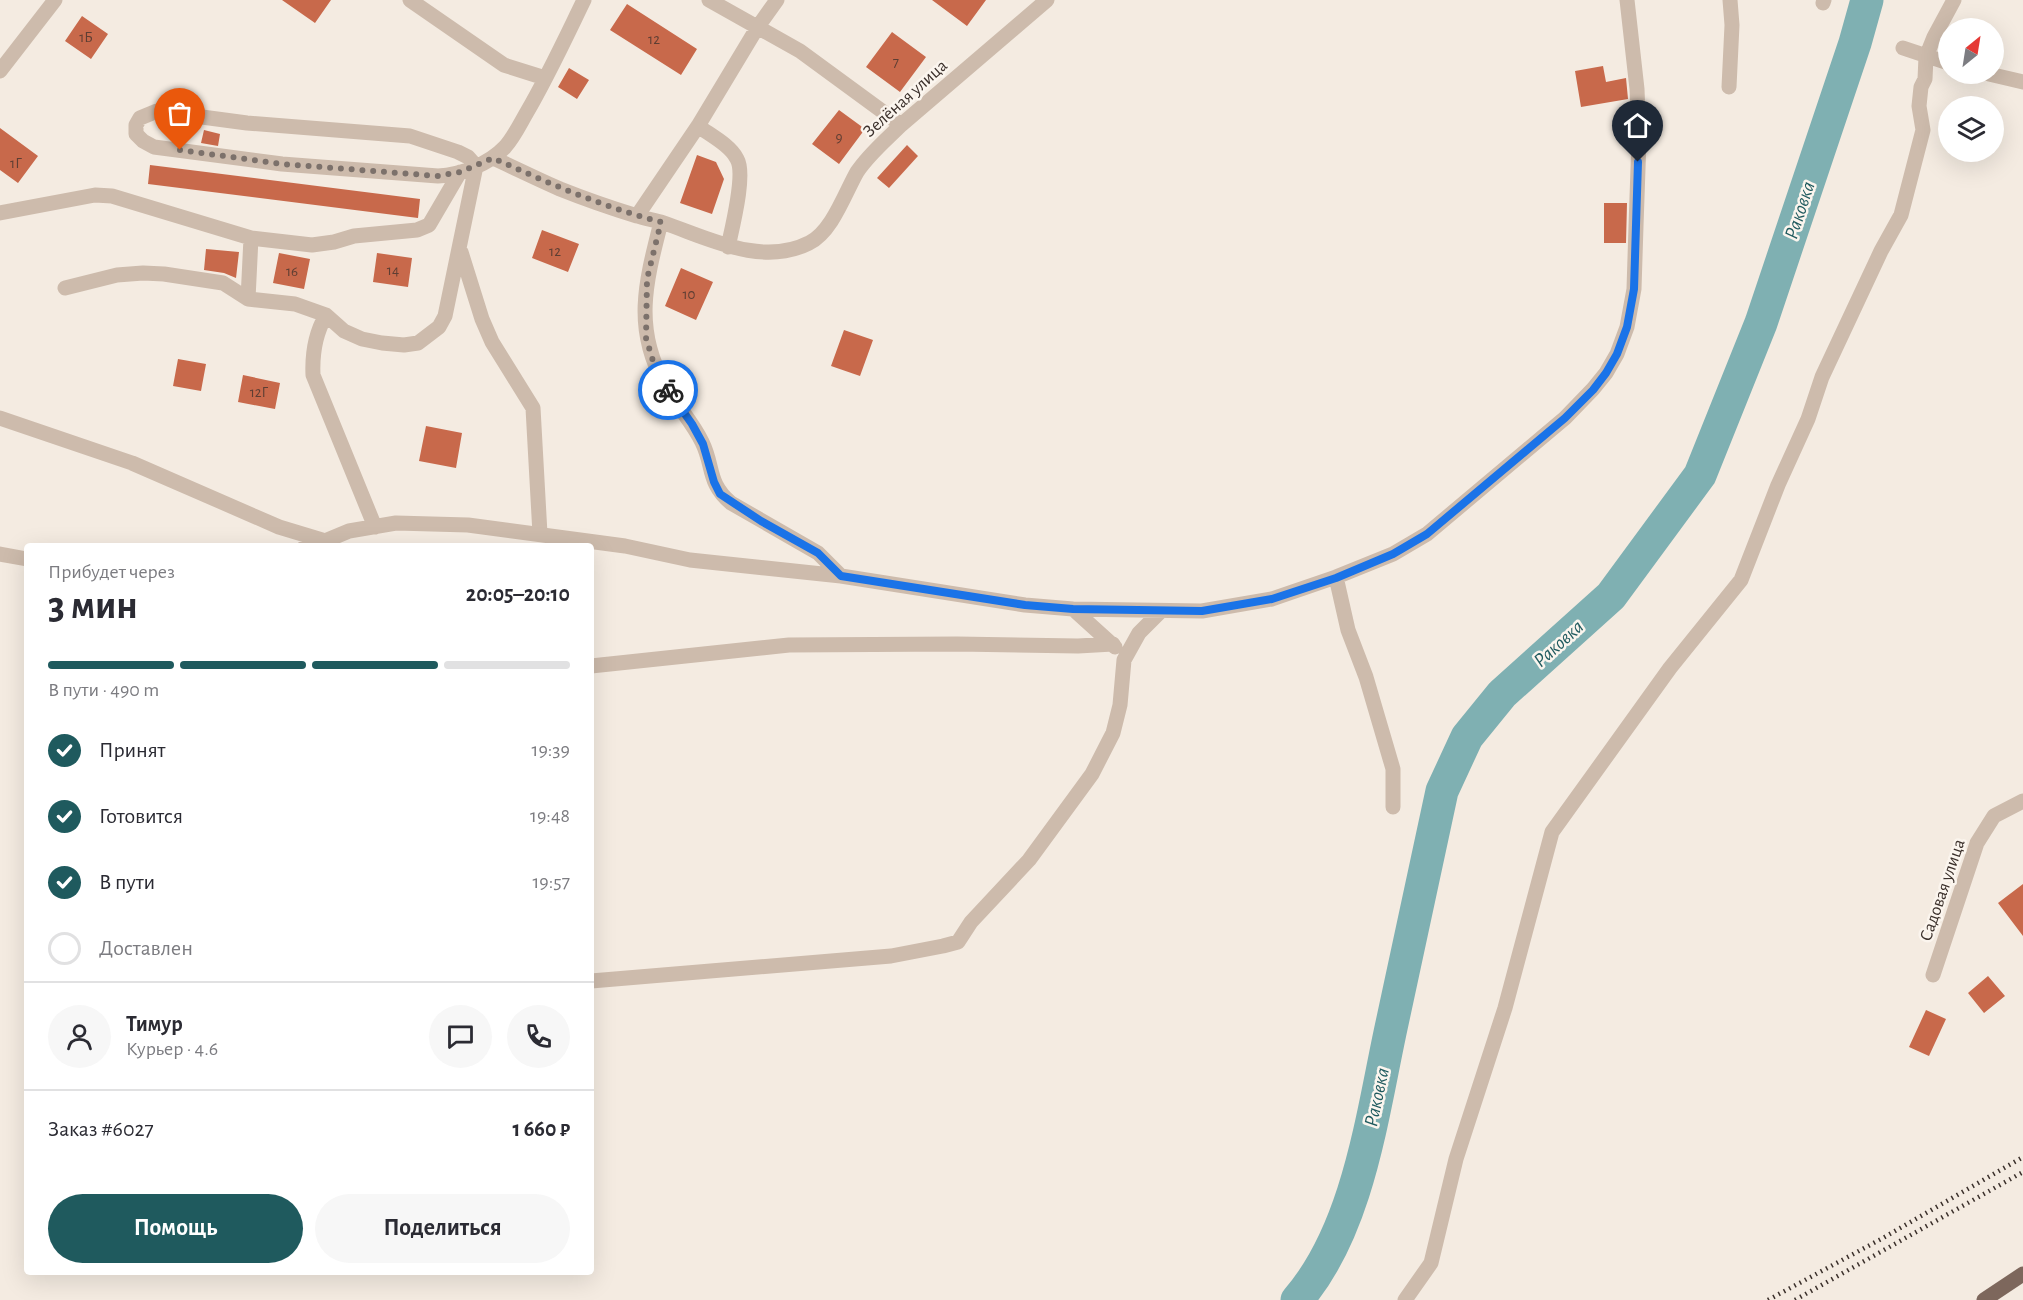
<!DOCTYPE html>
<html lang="ru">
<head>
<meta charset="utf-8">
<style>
  body { margin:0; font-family:"Alegreya Sans",sans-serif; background:#f7f7f7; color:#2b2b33; height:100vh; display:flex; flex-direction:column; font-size:22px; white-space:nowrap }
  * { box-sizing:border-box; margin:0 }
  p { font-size:20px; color:#7c7c81 }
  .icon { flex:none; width:33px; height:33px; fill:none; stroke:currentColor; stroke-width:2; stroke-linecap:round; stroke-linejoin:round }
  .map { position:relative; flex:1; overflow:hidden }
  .sheet { position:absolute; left:24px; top:543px; width:570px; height:732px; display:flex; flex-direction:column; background:#fff; border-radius:6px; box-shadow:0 6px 24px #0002 }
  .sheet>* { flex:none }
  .needle { width:39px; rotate:30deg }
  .buttons { position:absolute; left:1938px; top:18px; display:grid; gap:12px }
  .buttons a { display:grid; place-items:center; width:66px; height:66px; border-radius:50%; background:#fff; box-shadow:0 6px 24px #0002; font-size:30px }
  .pin { position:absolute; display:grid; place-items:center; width:51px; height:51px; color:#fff; margin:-62px -26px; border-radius:50% 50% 50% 0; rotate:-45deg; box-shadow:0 0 6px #0007 }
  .pin .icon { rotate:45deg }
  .courier { position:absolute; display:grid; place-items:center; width:60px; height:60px; margin:-30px; border:4px solid #1a73e8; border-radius:50%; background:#fff; color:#222; box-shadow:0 2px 8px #0007 }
  .summary em { font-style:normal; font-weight:700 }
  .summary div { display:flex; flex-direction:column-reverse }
  .summary { display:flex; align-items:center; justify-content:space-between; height:102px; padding:0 24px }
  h1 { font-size:39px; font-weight:700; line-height:45px }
  .bar { display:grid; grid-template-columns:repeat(4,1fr); gap:9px 6px; align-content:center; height:72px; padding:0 24px }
  .bar i { height:8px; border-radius:4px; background:#e1e1e2 }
  .bar .current { background:#1f5a5e }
  .bar p { grid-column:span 4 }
  .line { display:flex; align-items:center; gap:15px; padding:0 24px; border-top:2px solid #e1e1e2 }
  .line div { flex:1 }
  .round { display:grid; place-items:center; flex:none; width:63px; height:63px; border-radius:32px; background:#f7f7f7 }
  ol { padding:0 24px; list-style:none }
  li { display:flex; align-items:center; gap:18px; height:66px }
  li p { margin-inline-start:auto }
  li .icon { padding:6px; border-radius:50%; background:#1f5a5e; color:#fff; stroke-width:4 }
  li:last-child { color:#7c7c81 }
  li i { width:33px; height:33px; border:3px solid #e1e1e2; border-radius:50% }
  .button { display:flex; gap:12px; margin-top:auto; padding:12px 24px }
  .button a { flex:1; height:69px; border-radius:36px; background:#1f5a5e; color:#fff; font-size:24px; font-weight:700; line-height:69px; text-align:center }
  .button a+a { background:#f7f7f7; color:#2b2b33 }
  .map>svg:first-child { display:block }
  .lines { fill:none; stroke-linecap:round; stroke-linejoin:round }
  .river { stroke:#7fb0b2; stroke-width:33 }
  .building { fill:#c8694b }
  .minor { stroke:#cdbbac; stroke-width:15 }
  .major { stroke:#7d675c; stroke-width:15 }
  .rail { stroke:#3b302b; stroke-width:4.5; stroke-dasharray:1.5 4.5; stroke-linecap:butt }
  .done { stroke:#7c716b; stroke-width:6; stroke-dasharray:0 10.8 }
  .route { stroke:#1a73e8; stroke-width:8 }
  .labels { text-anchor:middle; stroke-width:5; stroke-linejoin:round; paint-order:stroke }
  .number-label { font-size:15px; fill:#5e3e33 }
  .street-label { font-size:18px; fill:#3b302b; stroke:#fbf5ee }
  .water-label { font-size:20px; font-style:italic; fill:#1f5a5e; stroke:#fbf5ee }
</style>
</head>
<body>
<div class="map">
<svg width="2023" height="1300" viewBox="0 0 2023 1300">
  <rect width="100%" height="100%" fill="#f4ebe1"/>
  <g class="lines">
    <path class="river" d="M1297,1300c61,-70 75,-184 94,-272 17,-79 34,-158 51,-237l25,-54 35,-43 109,-98 89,-121 61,-152 94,-280 12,-43"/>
  </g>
  <path class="building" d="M282,0h49l-16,23z
    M932,0h54l-19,26z
    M627,4l70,45 -16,26 -71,-45z
    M82,16l26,18 -17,25 -26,-18z
    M892,32l34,25 -26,35 -34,-25z
    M1603,66l3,16 20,-4 2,21 -47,8 -6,-36z
    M569,68l20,12 -12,19 -19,-12z
    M839,110l26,19 -26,35 -27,-20z
    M0,128l38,28 -20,27 -18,-13z
    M204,130l16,4 -2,12 -17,-3z
    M907,145l11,11 -29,32 -12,-10z
    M697,155l19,7 8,17 -12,35 -32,-11z
    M150,165l270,34 -2,19 -270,-34z
    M1604,203h23l-1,40h-22z
    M542,230l37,14 -11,28 -36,-14z
    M206,249l33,3 -3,26 -12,-5 -20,-3z
    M279,253l31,6 -6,30 -31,-6z
    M377,253l35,5 -4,29 -35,-5z
    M681,268l32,14 -17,38 -31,-14z
    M844,330l29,10 -13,36 -29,-10z
    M178,359l28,5 -5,27 -28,-5z
    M243,375l37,8 -5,26 -37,-7z
    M426,426l36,7 -6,35 -37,-7z
    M2023,884v52l-25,-33z
    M1988,976l17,20 -21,17 -16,-20z
    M1926,1010l20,9 -17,37 -20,-9z"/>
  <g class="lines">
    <path class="minor" d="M410,0l94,65 41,13
      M709,0l91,51 101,74
      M1823,3l1,-3
      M1903,48l45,15
      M0,71l55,-71
      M1989,74l34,8
      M1729,87l3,-62 -2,-25
      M698,126c12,9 32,19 39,33 9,15 -5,69 -9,88
      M493,158c22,10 44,21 67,31 25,10 51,19 77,27 9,3 18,4 27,7 44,15 98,44 145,20 23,-11 36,-50 48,-71 12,-18 29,-32 44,-47l146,-125
      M0,213l95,-18 17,1 139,42 61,7 22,-3 20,-6 63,-6 12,-5 31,-53
      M637,216l61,-90 59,-98 20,-28
      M661,222c-15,59 -28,105 3,161 11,21 28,38 38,59 12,24 5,41 29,61l87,50 23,23
      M461,252l21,67 10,23 41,66 7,126
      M65,288l52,-13 26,-2 21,1 59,9 25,16 47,5 31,11 18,16 18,8 20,4 22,2 14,-2 21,-16 6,-11 31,-150 -8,-9 -10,-5 -48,-16 -163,-13 -90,-12 -17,7 -4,7v9l7,7 11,6 128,17 156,12c23,-1 51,-12 67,-29 9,-10 15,-23 22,-35 21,-36 39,-75 57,-112
      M248,299l3,-61
      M326,315c-11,19 -14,38 -13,60l62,152
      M0,418l132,45 147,64 43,13
      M305,546l20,-5 24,-10 47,-8 72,2 157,21 65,14 151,16 184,29 48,4 129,2 70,-12 64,-22 57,-23 34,-20 138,-116 28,-29 13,-16 11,-19 10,-27 7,-38 2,-63 3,-86 -2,-51 -10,-89
      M0,554l27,5
      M1336,577l12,53 18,47 27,92v38
      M1073,609l42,38
      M591,666l198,-21 168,-1 121,2 35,-2
      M1933,975l44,-132 17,-27 29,-15
      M591,981l300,-25 52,-10 15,-4 13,-20 58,-62 63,-86 21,-41 7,-28 4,-45 15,-27 21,-21
      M1405,1300l26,-37 25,-104 49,-151 47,-176 118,-164 71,-88 37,-95 30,-66 14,-42 59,-126 20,-36 22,-85 -4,-24 2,-19 4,-8 1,-22 8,-20 20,-37"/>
    <path class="major" d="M1984,1300l39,-26"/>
    <path class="rail" d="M1768,1300l115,-62 140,-81
      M1795,1300l228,-128"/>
  </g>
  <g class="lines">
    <path class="done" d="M180,150l102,14 156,12 22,-4 33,-14c55,25 110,49 168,64l-14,57 -1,59 7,23 15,29"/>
    <path class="route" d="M668,390l24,34 11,20 11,38 6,12 41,27 57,32 23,23 184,29 48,4 129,2 70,-12 64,-21 57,-24 34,-20 138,-116 28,-28 13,-17 11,-19 10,-27 7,-38 4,-127"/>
  </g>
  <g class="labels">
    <g class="number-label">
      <text x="86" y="42">1Б</text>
      <text x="654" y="44">12</text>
      <text x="896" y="67">7</text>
      <text x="839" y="142">9</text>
      <text x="16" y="168">1Г</text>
      <text x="555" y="256">12</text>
      <text x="393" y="275">14</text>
      <text x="292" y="276">16</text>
      <text x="689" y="299">10</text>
      <text x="259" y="397">12Г</text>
    </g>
    <g class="street-label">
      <text transform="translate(905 98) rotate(-42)" y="6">Зелёная улица</text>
      <text transform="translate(1942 890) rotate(-71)" y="6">Садовая улица</text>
    </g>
    <g class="water-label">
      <text transform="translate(1799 210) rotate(-72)" y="7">Раковка</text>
      <text transform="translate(1558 643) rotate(-42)" y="7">Раковка</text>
      <text transform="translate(1376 1097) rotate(-78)" y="7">Раковка</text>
    </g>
  </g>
</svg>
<div class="buttons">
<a><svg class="needle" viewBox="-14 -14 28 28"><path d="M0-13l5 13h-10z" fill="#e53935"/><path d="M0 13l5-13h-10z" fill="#7c7c81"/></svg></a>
<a><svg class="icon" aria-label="layers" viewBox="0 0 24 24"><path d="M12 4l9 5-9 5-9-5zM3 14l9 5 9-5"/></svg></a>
</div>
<div class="pin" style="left:180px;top:150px;background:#ea580c"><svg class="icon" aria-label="bag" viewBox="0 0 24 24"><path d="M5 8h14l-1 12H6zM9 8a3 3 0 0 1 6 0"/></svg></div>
<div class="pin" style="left:1638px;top:162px;background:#1f2937"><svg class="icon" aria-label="home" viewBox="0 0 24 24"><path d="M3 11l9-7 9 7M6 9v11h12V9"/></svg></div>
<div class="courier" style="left:668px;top:390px"><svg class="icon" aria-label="bike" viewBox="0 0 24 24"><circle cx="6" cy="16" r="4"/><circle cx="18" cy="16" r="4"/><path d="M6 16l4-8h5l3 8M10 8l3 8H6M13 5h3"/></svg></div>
<section class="sheet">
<div class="summary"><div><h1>3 мин</h1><p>Прибудет через</p></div><em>20:05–20:10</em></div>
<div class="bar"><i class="current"></i><i class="current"></i><i class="current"></i><i></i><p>В пути · 490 m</p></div>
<ol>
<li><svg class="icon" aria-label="check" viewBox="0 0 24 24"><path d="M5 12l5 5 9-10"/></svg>Принят<p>19:39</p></li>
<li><svg class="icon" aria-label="check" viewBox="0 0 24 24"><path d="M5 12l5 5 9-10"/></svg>Готовится<p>19:48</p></li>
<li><svg class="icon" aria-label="check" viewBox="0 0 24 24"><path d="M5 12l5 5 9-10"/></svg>В пути<p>19:57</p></li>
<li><i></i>Доставлен</li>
</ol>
<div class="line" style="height:108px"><a class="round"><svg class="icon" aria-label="person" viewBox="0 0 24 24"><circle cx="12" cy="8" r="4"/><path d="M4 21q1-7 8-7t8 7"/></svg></a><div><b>Тимур</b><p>Курьер · 4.6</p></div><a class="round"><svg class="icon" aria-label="chat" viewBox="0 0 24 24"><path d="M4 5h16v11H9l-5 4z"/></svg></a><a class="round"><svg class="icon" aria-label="phone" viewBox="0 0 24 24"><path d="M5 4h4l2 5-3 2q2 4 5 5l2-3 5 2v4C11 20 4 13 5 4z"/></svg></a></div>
<div class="line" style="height:78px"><div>Заказ #6027</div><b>1 660 ₽</b></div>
<div class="button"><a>Помощь</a><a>Поделиться</a></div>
</section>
</div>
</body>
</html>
